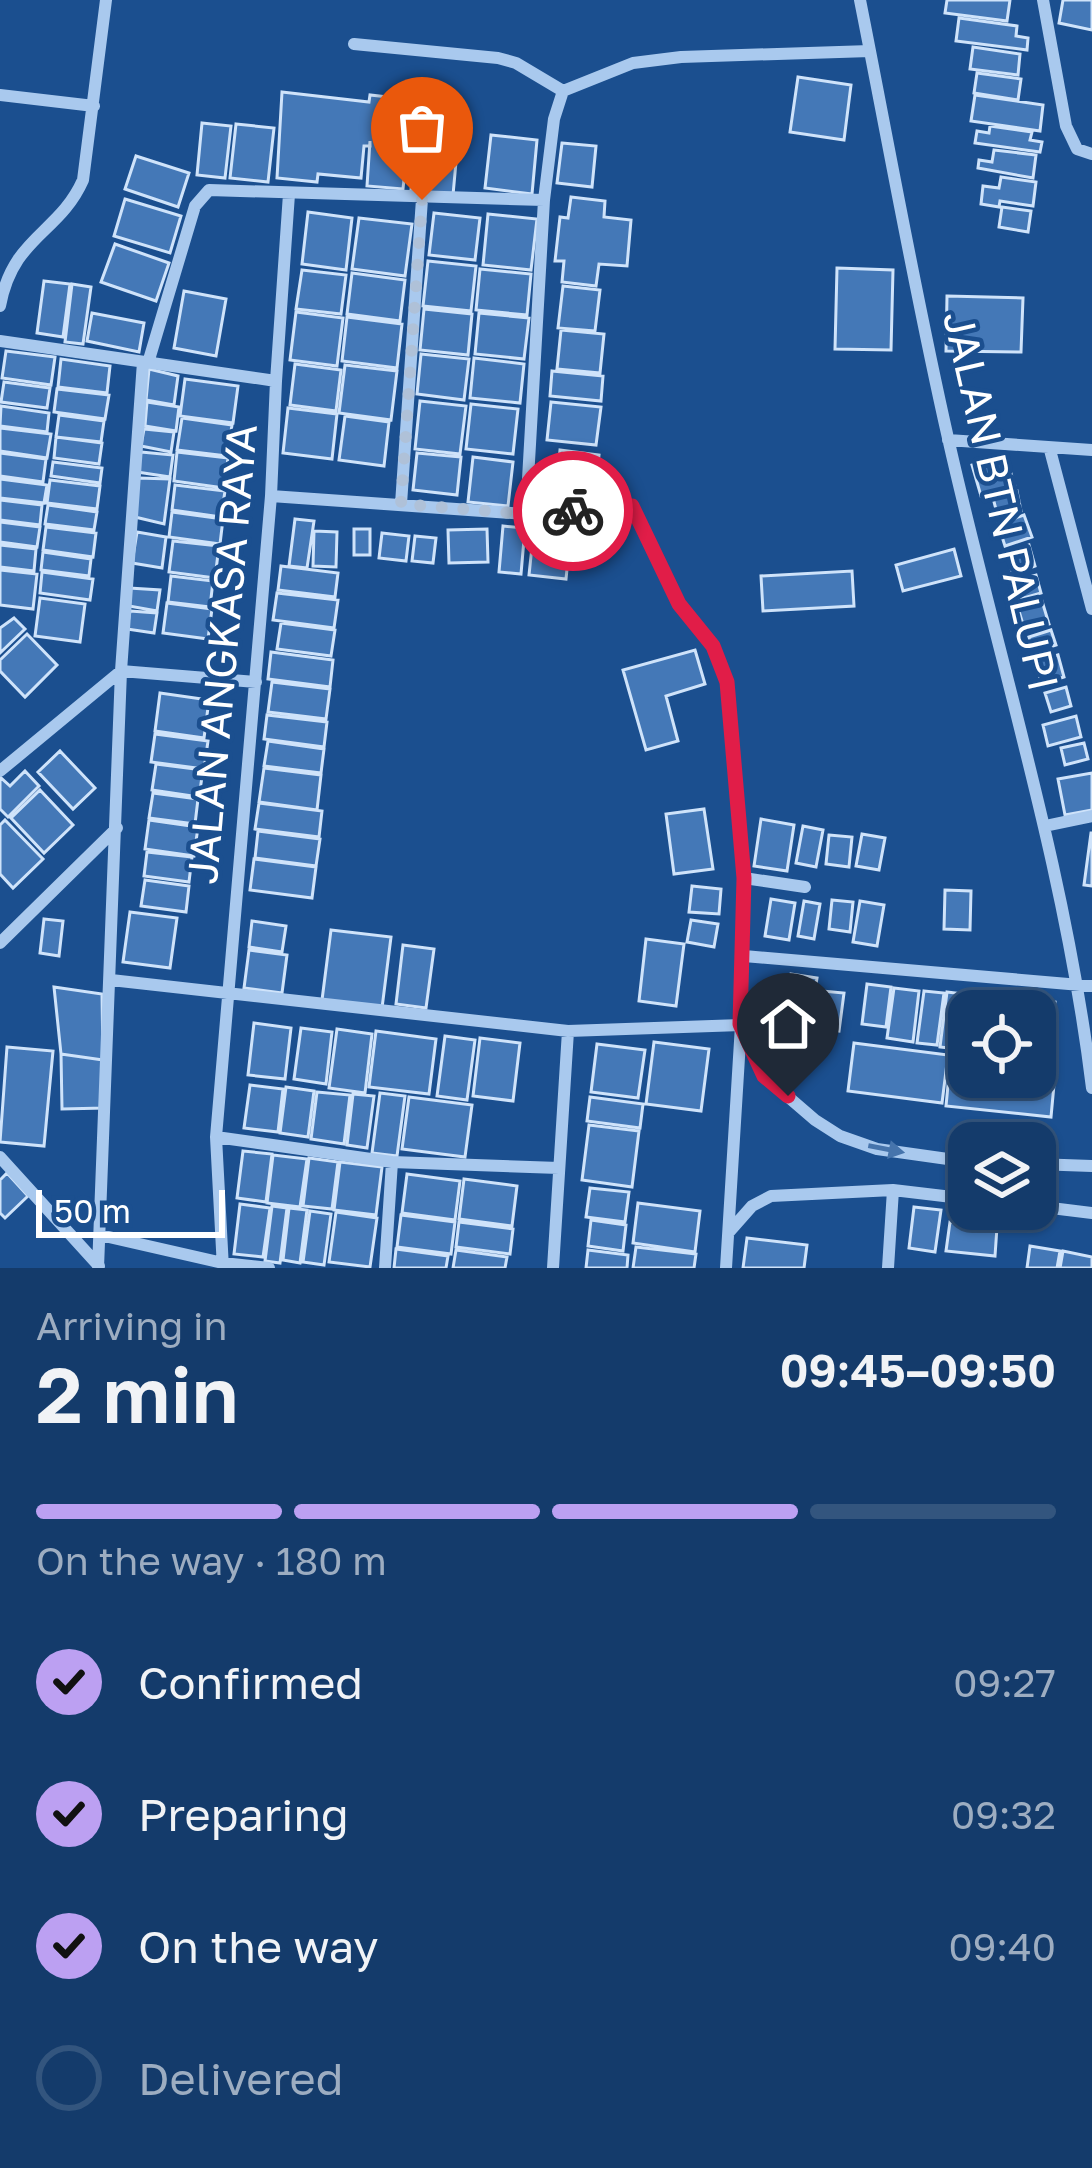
<!DOCTYPE html>
<html lang="en">
<head>
<meta charset="utf-8">
<style>
  body { margin:0; font-family:"Golos Text",sans-serif; background:#214673; color:#f1f3f6; height:100vh; display:flex; flex-direction:column; font-size:45px; white-space:nowrap }
  * { box-sizing:border-box; margin:0 }
  p { font-size:39px; color:#9dadc1 }
  .icon { flex:none; width:66px; height:66px; fill:none; stroke:currentColor; stroke-width:2; stroke-linecap:round; stroke-linejoin:round }
  .map { position:relative; height:1268px; overflow:hidden }
  .drawer { display:flex; flex-direction:column; background:#143b6b; flex:1 }
  .drawer>* { flex:none }
  .controls { position:absolute; left:948px; top:990px; display:grid; gap:24px }
  .controls a { display:grid; place-items:center; width:108px; height:108px; border-radius:24px; background:#143b6b; box-shadow:0 3px 9px #0004,0 0 0 3px #33557e; font-size:60px }
  .scale { position:absolute; left:36px; bottom:30px; width:189px; box-sizing:border-box; padding-left:12px; border:6px solid #fff; border-top:0; font-size:33px; line-height:42px; white-space:nowrap; color:#fff; -webkit-text-stroke:9px #1b4f8f; paint-order:stroke }
  .pin { position:absolute; display:grid; place-items:center; width:102px; height:102px; color:#fff; margin:-123px -51px; border-radius:50% 50% 50% 0; rotate:-45deg; box-shadow:0 0 12px #0007 }
  .pin .icon { rotate:45deg }
  .courier { position:absolute; display:grid; place-items:center; width:120px; height:120px; margin:-60px; border:9px solid #e11d48; border-radius:50%; background:#fff; color:#222; box-shadow:0 3px 15px #0007 }
  .overview em { font-style:normal; font-weight:600 }
  .overview div { display:flex; flex-direction:column-reverse }
  .overview { display:flex; align-items:center; justify-content:space-between; height:204px; padding:0 36px }
  h1 { font-size:78px; font-weight:600; line-height:90px }
  .bar { display:grid; grid-template-columns:repeat(4,1fr); gap:18px 12px; align-content:center; height:144px; padding:0 36px }
  .bar i { height:15px; border-radius:9px; background:#33557e }
  .bar .active { background:#bca0f2 }
  .bar p { grid-column:span 4 }
  ol { padding:0 36px; list-style:none }
  li { display:flex; align-items:center; gap:36px; height:132px }
  li p { margin-inline-start:auto }
  li .icon { padding:12px; border-radius:50%; background:#bca0f2; color:#111; stroke-width:4 }
  li:last-child { color:#9dadc1 }
  li i { width:66px; height:66px; border:6px solid #33557e; border-radius:50% }
  .map>svg:first-child { display:block }
  .building { fill:#4478b7; stroke:#cfe3fa; stroke-width:3 }
  .lines { fill:none; stroke-linecap:round; stroke-linejoin:round }
  .minor { stroke:#a9c9ee; stroke-width:12 }
  .oneway { fill:#4674ac }
  .done { stroke:#afc1d8; stroke-width:12; stroke-dasharray:0 21.6 }
  .route { stroke:#e11d48; stroke-width:15 }
  .labels { text-anchor:middle; stroke-width:9; stroke-linejoin:round; paint-order:stroke }
  .street-label { font-size:42px; fill:#fff; stroke:#1b4f8f }
</style>
</head>
<body>
<div class="map">
<svg width="1092" height="1268" viewBox="0 0 1092 1268">
  <rect width="100%" height="100%" fill="#1b4f8f"/>
  <path class="building" d="M947,0h63l-3,21 -62,-8z
    M1063,0h29v30l-33,-7z
    M959,18l58,8 -1,10 12,2 -1,12 -71,-9z
    M973,47l47,7 -2,21 -48,-6z
    M977,73l44,6 -3,21 -44,-7z
    M798,77l53,8 -7,55 -54,-8z
    M282,92l87,10 1,-7 27,3 -3,33 15,1 -6,57 -36,-3 3,-45v5h-6l-3,32 -43,-4 -1,8 -40,-4z
    M416,95l44,4 -5,48 -44,-5z
    M975,95l68,10 -3,26 -69,-10z
    M202,123l29,3 -6,52 -28,-3z
    M236,124l38,4 -6,54 -38,-4z
    M990,126l42,6 -2,8 12,2 -2,10 -65,-9 2,-12 12,2z
    M491,135l46,5 -5,54 -47,-6z
    M562,143l34,3 -4,41 -35,-4z
    M415,146l42,5 -4,44 -42,-5z
    M994,150l42,5 -3,23 -55,-10 1,-8 13,2z
    M136,156l53,17 -11,34 -53,-18z
    M1001,177l35,5 -3,24 -33,-5 -1,6 -18,-3 2,-18 16,2z
    M571,197l34,4 -1,16 27,3 -4,46 -28,-2 -3,22 -34,-4 2,-21h-9l5,-44 8,1z
    M125,199l56,17 -11,37 -56,-17z
    M1002,207l29,4 -3,21 -29,-5z
    M308,212l44,6 -6,52 -44,-6z
    M434,213l46,5 -5,42 -46,-5z
    M488,214l49,5 -6,51 -48,-5z
    M359,218l53,6 -7,52 -53,-7z
    M115,244l54,19 -13,38 -55,-19z
    M428,261l48,5 -5,45 -48,-5z
    M837,268l56,2 -2,80 -56,-1z
    M480,269l51,5 -4,41 -51,-5z
    M302,270l44,5 -5,39 -45,-5z
    M352,273l53,7 -5,41 -53,-7z
    M44,281l26,3 -7,53 -26,-4z
    M72,284l19,3 -8,57 -18,-2z
    M563,286l37,4 -5,41 -37,-3z
    M184,291l42,8 -10,57 -42,-8z
    M947,296l76,2 -2,54 -75,-1z
    M424,309l48,5 -4,41 -48,-5z
    M296,312l47,6 -6,48 -47,-6z
    M92,313l52,10 -5,29 -52,-11z
    M479,313l50,5 -5,41 -49,-5z
    M347,317l55,7 -5,44 -55,-7z
    M561,330l43,4 -4,39 -43,-4z
    M6,351l49,6 -4,28 -49,-7z
    M421,354l48,5 -5,41 -47,-6z
    M474,358l50,6 -4,39 -50,-5z
    M61,359l49,7 -3,27 -49,-6z
    M295,364l46,6 -5,41 -46,-6z
    M345,365l52,6 -6,49 -52,-7z
    M149,369l29,7 -4,29 -28,-5z
    M552,371l51,5 -2,25 -51,-5z
    M185,379l53,7 -5,37 -53,-7z
    M4,382l46,6 -3,20 -46,-6z
    M57,389l52,6 -4,24 -51,-7z
    M420,401l46,5 -6,48 -45,-5z
    M147,402l32,5 -3,24 -31,-5z
    M551,402l50,5 -5,38 -49,-5z
    M471,404l47,5 -5,45 -47,-5z
    M1,406l48,7 -2,19 -47,-6z
    M288,408l49,6 -5,45 -49,-6z
    M59,415l45,6 -3,21 -45,-5z
    M345,416l44,6 -5,44 -45,-6z
    M182,418l50,7 -5,31 -50,-6z
    M0,428l51,6 -4,24 -47,-7z
    M144,429l30,3 -3,20 -30,-6z
    M56,437l46,6 -3,21 -45,-6z
    M560,450l39,5 -4,37 -39,-4z
    M141,452l32,3 -3,22 -33,-5z
    M177,452l51,6 -4,30 -50,-7z
    M0,453l46,6 -3,23 -43,-6z
    M417,453l44,4 -4,38 -44,-5z
    M1005,455l10,31 -34,10 -9,-31z
    M473,457l40,5 -5,44 -40,-4z
    M53,462l49,6 -2,15 -49,-7z
    M138,478l32,1 -6,45 -29,-7z
    M0,479l47,6 -3,18 -44,-5z
    M50,480l50,6 -3,23 -50,-6z
    M175,485l50,6 -4,26 -49,-7z
    M1017,491l4,20 -23,6 -5,-19z
    M0,500l42,5 -2,20 -40,-5z
    M48,505l49,7 -3,18 -49,-6z
    M172,512l51,7 -3,25 -51,-7z
    M1024,515l8,22 -27,9 -7,-22z
    M295,519l19,2 -7,47 -18,-2z
    M0,522l40,5 -3,20 -37,-5z
    M503,526l22,2 -4,46 -22,-2z
    M46,527l50,6 -3,24 -50,-7z
    M354,529h16v26h-16z
    M487,529l1,33 -39,1 -1,-33z
    M314,531l23,1 -1,35 -23,-1z
    M137,532l29,5 -4,31 -30,-5z
    M382,533l27,3 -3,25 -27,-3z
    M415,536l21,2 -3,25 -21,-2z
    M533,537l37,3 -4,39 -37,-4z
    M173,541l46,5 -4,32 -46,-6z
    M0,545l36,4 -2,22 -34,-4z
    M1029,545l6,21 -22,8 -7,-21z
    M954,549l7,27 -58,15 -7,-26z
    M43,552l48,7 -2,17 -48,-6z
    M281,566l57,7 -3,24 -57,-7z
    M0,570l37,4 -4,35 -33,-4z
    M852,571l2,35 -91,5 -2,-35z
    M42,572l51,7 -3,21 -50,-7z
    M1036,575l5,18 -24,7 -5,-18z
    M171,576l42,5 -3,26 -42,-5z
    M129,588l31,2 -3,21 -28,-5z
    M277,593l61,7 -4,28 -61,-8z
    M40,598l45,6 -5,38 -45,-6z
    M1042,601l7,23 -24,7 -7,-23z
    M167,603l45,6 -4,30 -45,-6z
    M130,611l27,2 -3,20 -27,-4z
    M14,618l11,11 -25,24v-25z
    M281,623l54,7 -4,26 -54,-7z
    M1051,630l5,15 -22,7 -5,-15z
    M27,634l30,31 -32,32 -25,-26v-11z
    M695,650l10,34 -39,12 12,45 -32,9 -23,-80z
    M271,652l62,8 -3,27 -62,-8z
    M1058,655l6,22 -22,7 -7,-22z
    M272,682l58,7 -4,30 -58,-7z
    M1066,687l5,19 -20,6 -6,-19z
    M160,693l49,7 -5,38 -49,-7z
    M267,715l60,7 -3,25 -60,-8z
    M1076,716l5,21 -33,9 -5,-21z
    M155,734l53,7 -4,28 -53,-7z
    M268,741l56,8 -3,24 -57,-7z
    M1084,743l4,16 -23,6 -4,-17z
    M60,751l35,37 -22,21 -35,-37z
    M156,764l47,6 -4,27 -47,-7z
    M264,768l57,7 -4,35 -58,-8z
    M25,771l14,15 -31,31 -8,-8v-32l10,9z
    M1092,773v37l-27,5 -7,-36z
    M40,790l33,35 -29,28 -33,-35z
    M153,793l45,6 -3,25 -46,-6z
    M259,803l63,8 -3,26 -64,-8z
    M704,809l9,60 -39,5 -8,-60z
    M761,819l33,6 -7,46 -33,-5z
    M5,820l38,39 -30,29 -13,-14v-49z
    M149,820l49,7 -4,29 -49,-7z
    M803,826l20,4 -7,37 -20,-4z
    M258,831l62,8 -4,27 -61,-8z
    M1091,833h1v53l-8,-1z
    M862,834l23,4 -6,32 -23,-4z
    M829,835l23,2 -3,30 -23,-3z
    M147,852l45,5 -3,25 -45,-6z
    M254,859l62,8 -4,31 -62,-8z
    M145,880l44,6 -3,26 -45,-6z
    M692,886l29,3 -2,25 -30,-2z
    M945,890l26,1 -1,39 -26,-1z
    M771,899l24,4 -6,37 -24,-4z
    M832,900l21,2 -3,30 -21,-3z
    M804,901l16,3 -6,35 -16,-3z
    M860,901l24,4 -7,41 -24,-4z
    M130,912l47,6 -7,50 -47,-6z
    M44,919l19,2 -4,35 -19,-3z
    M691,920l27,4 -4,23 -27,-5z
    M252,921l34,5 -4,26 -33,-5z
    M331,930l60,7 -9,71 -60,-8z
    M646,939l38,5 -8,62 -37,-5z
    M403,945l31,4 -8,59 -30,-4z
    M249,950l38,5 -5,38 -38,-5z
    M791,974l26,4 -2,12 -26,-4z
    M867,984l24,3 -5,40 -24,-3z
    M54,987l48,7 1,66 -42,-6z
    M894,988l25,3 -6,51 -26,-4z
    M789,989l29,4 -6,43 -28,-4z
    M822,991l22,2 -5,38 -21,-3z
    M924,991l20,2 -7,52 -20,-2z
    M947,992l25,3 -7,55 -25,-3z
    M974,992l21,3 -2,16h-21z
    M1000,993l27,3 -2,15h-28z
    M1029,999l26,3 -7,55 -13,-1v-45h-8z
    M254,1023l37,5 -6,51 -37,-4z
    M301,1028l31,4 -6,52 -32,-5z
    M337,1029l35,5 -7,59 -36,-5z
    M376,1031l60,8 -7,55 -60,-7z
    M445,1036l30,4 -8,60 -30,-4z
    M480,1038l40,5 -7,58 -40,-5z
    M654,1042l55,7 -8,62 -55,-7z
    M854,1043l94,12 -6,48 -94,-12z
    M597,1044l48,6 -7,48 -47,-6z
    M7,1047l46,4 -9,95 -44,-4z
    M61,1054l42,6 1,48 -42,1z
    M951,1054l18,1v22h66v-16l21,2 -5,54 -105,-11z
    M250,1085l33,4 -5,43 -34,-4z
    M286,1087l28,4 -6,46 -28,-4z
    M317,1092l33,3 -6,49 -33,-5z
    M380,1093l25,3 -8,60 -25,-3z
    M353,1094l21,2 -7,52 -20,-3z
    M409,1097l63,8 -7,52 -63,-8z
    M590,1097l53,7 -3,24 -53,-7z
    M589,1125l50,6 -7,56 -50,-7z
    M243,1151l29,3 -6,48 -29,-4z
    M273,1155l34,4 -7,48 -33,-4z
    M309,1158l29,4 -6,47 -29,-3z
    M340,1162l42,5 -6,48 -42,-5z
    M7,1173l21,23 -23,22 -5,-5v-33z
    M407,1174l53,7 -5,39 -53,-7z
    M464,1179l53,7 -5,40 -53,-7z
    M590,1188l39,4 -4,30 -39,-5z
    M638,1203l62,8 -5,41 -62,-9z
    M240,1204l30,4 -7,49 -29,-3z
    M272,1206l15,2 -7,55 -15,-2z
    M914,1207l27,3 -6,42 -26,-4z
    M289,1208l18,2 -7,53 -17,-3z
    M310,1211l21,3 -7,51 -21,-3z
    M336,1212l41,6 -7,49 -41,-5z
    M401,1215l54,7 -4,32 -54,-7z
    M591,1220l35,5 -3,26 -35,-5z
    M459,1222l54,7 -3,25 -54,-7z
    M950,1222l47,5 -2,29 -49,-5z
    M747,1238l60,7 -3,23h-61z
    M1030,1246l30,5 -3,17h-30z
    M636,1247l60,7 -2,14h-61z
    M396,1249l52,7 -2,12h-52z
    M456,1250l51,7 -2,11h-52z
    M588,1250l40,5 -1,13h-41z
    M1063,1251l29,6v11h-32z"/>
  <g class="lines">
    <path class="minor" d="M860,0c29,146 55,293 88,438 49,217 117,428 144,650
      M1043,0l23,126 11,23 15,5
      M354,44l144,14 18,5 47,28
      M0,95l94,11
      M0,306c13,-70 59,-72 83,-126l23,-180
      M0,341l276,40 -5,115 -55,641 7,131
      M148,363l47,-157 14,-16 335,10
      M276,381l13,-187
      M948,440l144,10
      M1050,450l42,159
      M271,496l255,18 106,-8 47,98 34,42 14,36 17,196 -3,147 23,51 51,44 25,16 37,13 92,13
      M401,504l21,-305
      M526,514l18,-314 10,-81 9,-28 70,-28 48,-6 189,-6
      M0,771l121,-100 135,11
      M1045,826l47,-10
      M744,878l61,9
      M0,943l117,-115
      M744,956l348,30
      M111,980l457,51 173,-6 -15,243
      M216,1137l176,25 167,6
      M0,1157l99,109
      M1035,1164l57,2
      M1035,1206l57,7
      M729,1232l23,-26 19,-10 122,-6 76,9
      M100,1235l123,28 46,5
      M98,1268l23,-597 22,-309
      M385,1268l7,-106
      M553,1268l15,-237
      M888,1268l5,-78"/>
  </g>
  <defs><path id="oneway-solid" d="M-6-.8H1V-3.2L6.5 0L1 3.2V.8H-6Z" transform="scale(3)"/></defs>
  <use class="oneway" href="#oneway-solid" transform="translate(886 1149) rotate(11)"/>
  <g class="lines">
    <path class="done" d="M422,200l-21,304 125,10 47,-3"/>
    <path class="route" d="M573,511l59,-5 47,98 34,42 14,36 17,196 -4,146 24,52 24,20"/>
  </g>
  <g class="labels">
    <g class="street-label">
      <text transform="translate(1001 501) rotate(77)" y="15">JALAN BTN PALUPI</text>
      <text transform="translate(222 654) rotate(-85)" y="15">JALAN ANGKASA RAYA</text>
    </g>
  </g>
</svg>
<div class="controls">
<a><svg class="icon" aria-label="locate" viewBox="0 0 24 24"><circle cx="12" cy="12" r="6"/><path d="M12 2v4M12 18v4M2 12h4M18 12h4"/></svg></a>
<a><svg class="icon" aria-label="layers" viewBox="0 0 24 24"><path d="M12 4l9 5-9 5-9-5zM3 14l9 5 9-5"/></svg></a>
</div>
<div class="scale">50 m</div>
<div class="pin" style="left:422px;top:200px;background:#ea580c"><svg class="icon" aria-label="bag" viewBox="0 0 24 24"><path d="M5 8h14l-1 12H6zM9 8a3 3 0 0 1 6 0"/></svg></div>
<div class="pin" style="left:788px;top:1096px;background:#1f2937"><svg class="icon" aria-label="home" viewBox="0 0 24 24"><path d="M3 11l9-7 9 7M6 9v11h12V9"/></svg></div>
<div class="courier" style="left:573px;top:511px"><svg class="icon" aria-label="bike" viewBox="0 0 24 24"><circle cx="6" cy="16" r="4"/><circle cx="18" cy="16" r="4"/><path d="M6 16l4-8h5l3 8M10 8l3 8H6M13 5h3"/></svg></div>
</div>
<section class="drawer">
<div class="overview"><div><h1>2 min</h1><p>Arriving in</p></div><em>09:45–09:50</em></div>
<div class="bar"><i class="active"></i><i class="active"></i><i class="active"></i><i></i><p>On the way · 180 m</p></div>
<ol>
<li><svg class="icon" aria-label="check" viewBox="0 0 24 24"><path d="M5 12l5 5 9-10"/></svg>Confirmed<p>09:27</p></li>
<li><svg class="icon" aria-label="check" viewBox="0 0 24 24"><path d="M5 12l5 5 9-10"/></svg>Preparing<p>09:32</p></li>
<li><svg class="icon" aria-label="check" viewBox="0 0 24 24"><path d="M5 12l5 5 9-10"/></svg>On the way<p>09:40</p></li>
<li><i></i>Delivered</li>
</ol>
</section>
</body>
</html>
